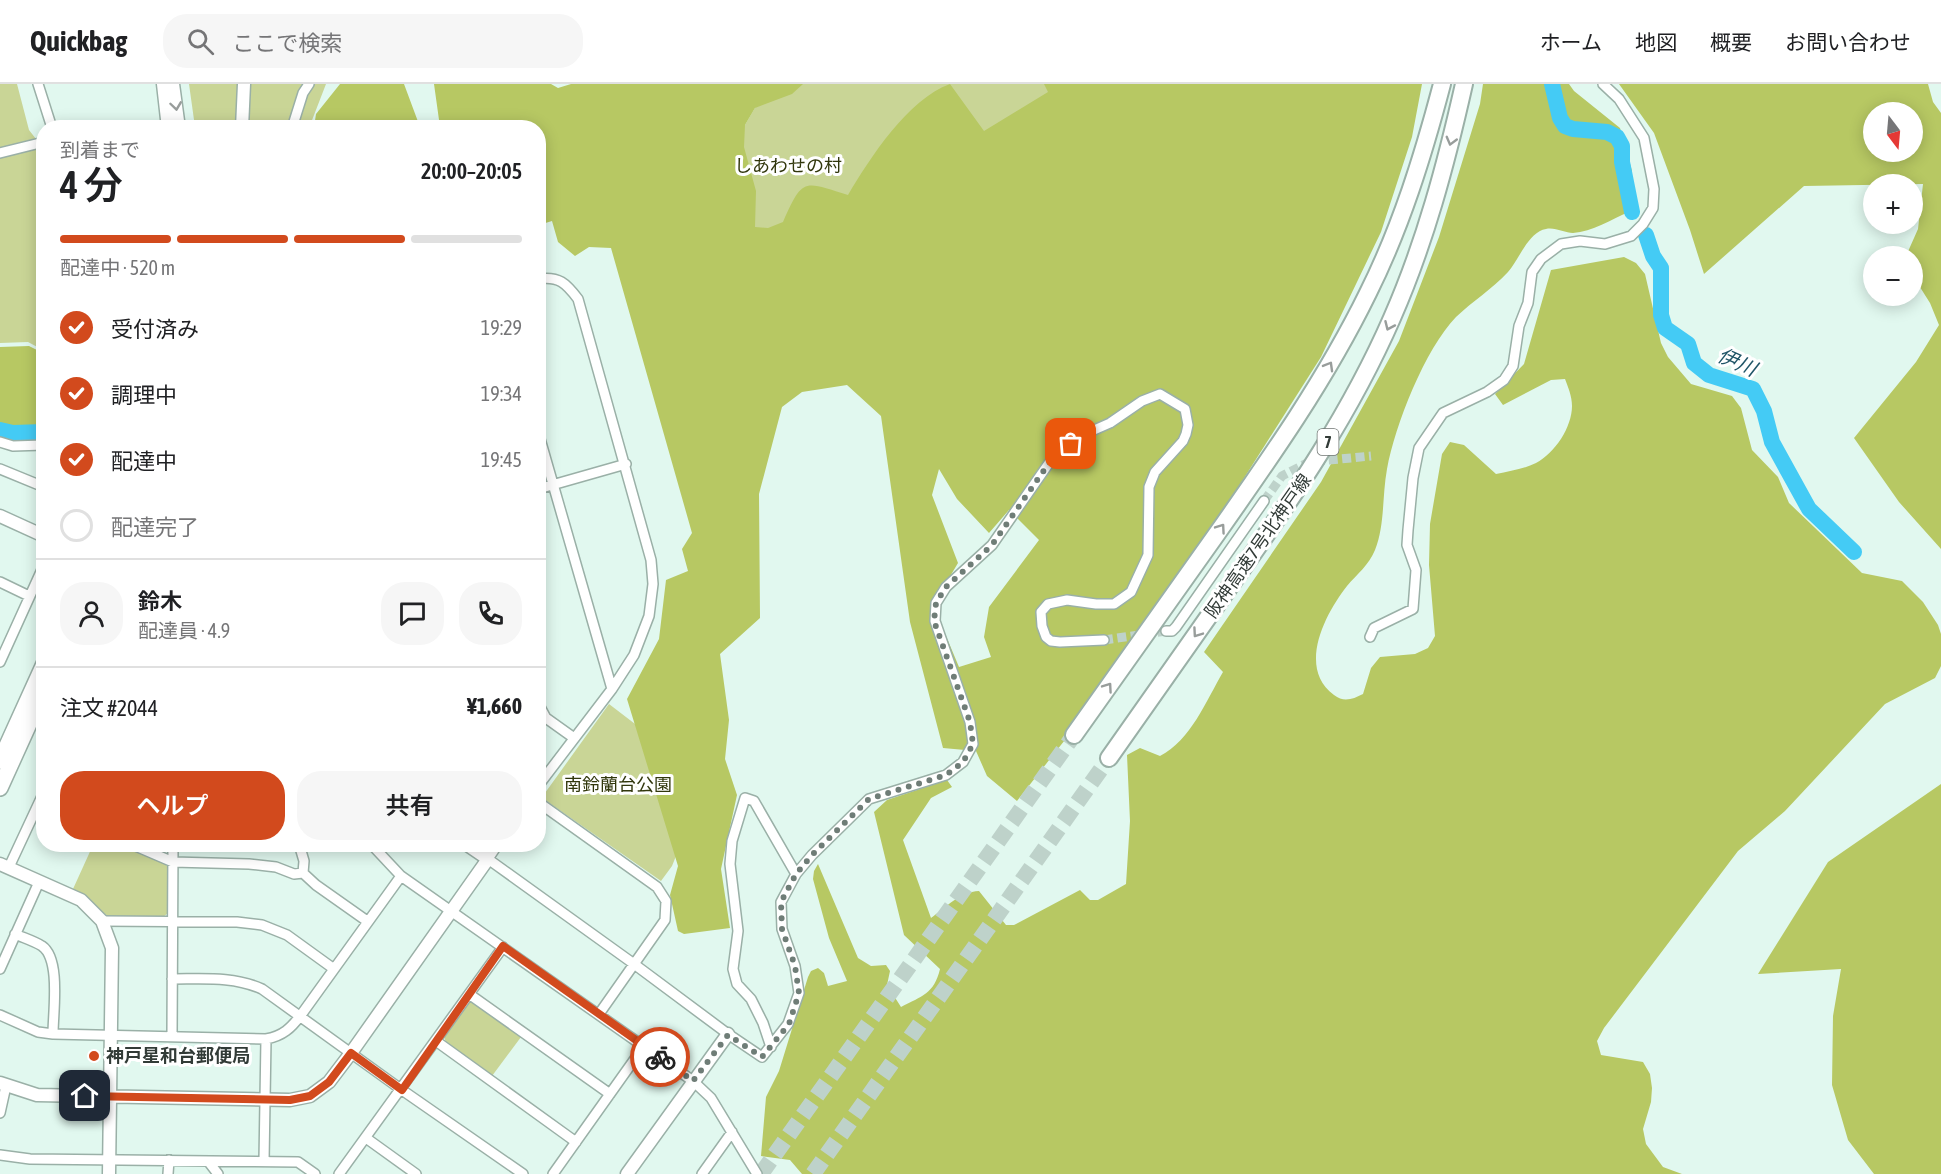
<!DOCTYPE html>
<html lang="ja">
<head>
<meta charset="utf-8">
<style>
  body { margin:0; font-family:"Asap Condensed","Noto Sans JP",sans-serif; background:#f6f6f6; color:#202124; height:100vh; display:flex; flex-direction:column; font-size:22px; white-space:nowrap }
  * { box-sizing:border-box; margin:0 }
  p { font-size:20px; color:#757577 }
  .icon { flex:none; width:33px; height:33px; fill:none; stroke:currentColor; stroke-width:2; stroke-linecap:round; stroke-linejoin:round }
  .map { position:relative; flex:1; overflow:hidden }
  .drawer { position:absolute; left:36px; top:36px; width:510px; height:732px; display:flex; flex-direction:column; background:#fff; border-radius:24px; box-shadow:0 3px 15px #0003 }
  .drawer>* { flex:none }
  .needle { width:39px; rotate:164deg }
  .buttons { position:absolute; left:1863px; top:18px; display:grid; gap:12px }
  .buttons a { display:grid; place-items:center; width:60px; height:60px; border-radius:50%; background:#fff; box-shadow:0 3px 15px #0003; font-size:30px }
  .pin { position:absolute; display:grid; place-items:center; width:51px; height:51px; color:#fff; margin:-26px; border-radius:12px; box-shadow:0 3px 9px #0006 }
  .courier { position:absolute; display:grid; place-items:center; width:60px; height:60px; margin:-30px; border:4px solid #d24a1d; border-radius:50%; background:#fff; color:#222; box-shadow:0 2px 8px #0007 }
  .head em { font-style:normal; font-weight:600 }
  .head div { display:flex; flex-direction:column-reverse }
  .head { display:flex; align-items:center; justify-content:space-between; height:102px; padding:0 24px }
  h1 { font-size:39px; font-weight:600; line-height:45px }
  .bar { display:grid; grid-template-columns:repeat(4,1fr); gap:9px 6px; align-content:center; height:72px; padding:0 24px }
  .bar i { height:8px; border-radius:4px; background:#e0e0e0 }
  .bar .selected { background:#d24a1d }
  .bar p { grid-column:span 4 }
  .line { display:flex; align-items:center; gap:15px; padding:0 24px; border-top:2px solid #e0e0e0 }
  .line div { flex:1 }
  .round { display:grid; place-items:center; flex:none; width:63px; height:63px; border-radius:24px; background:#f6f6f6 }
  ol { padding:0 24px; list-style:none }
  li { display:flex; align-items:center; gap:18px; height:66px }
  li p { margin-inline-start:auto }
  li .icon { padding:6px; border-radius:50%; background:#d24a1d; color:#fff; stroke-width:4 }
  li:last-child { color:#757577 }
  li i { width:33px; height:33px; border:3px solid #e0e0e0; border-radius:50% }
  .action { display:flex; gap:12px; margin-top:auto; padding:12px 24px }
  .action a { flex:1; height:69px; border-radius:24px; background:#d24a1d; color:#fff; font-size:24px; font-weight:600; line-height:69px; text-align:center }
  .action a+a { background:#f6f6f6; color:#202124 }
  header { display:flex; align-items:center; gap:36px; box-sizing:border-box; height:84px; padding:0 30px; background:#fff; border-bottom:2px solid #e0e0e0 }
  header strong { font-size:28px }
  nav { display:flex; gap:33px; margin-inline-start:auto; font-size:21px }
  .search { width:420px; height:54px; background:#f6f6f6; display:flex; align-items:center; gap:15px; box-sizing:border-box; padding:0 21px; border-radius:24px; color:#757577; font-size:22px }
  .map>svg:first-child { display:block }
  .green { fill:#c9d596 }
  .forest { fill:#b7c863; fill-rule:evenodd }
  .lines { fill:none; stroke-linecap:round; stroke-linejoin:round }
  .river { stroke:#44cbf5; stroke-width:16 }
  .minor-tunnel { stroke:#bed2ca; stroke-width:9; stroke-dasharray:9 4.5; stroke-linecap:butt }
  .motorway-tunnel { stroke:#bed2ca; stroke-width:16; stroke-dasharray:16 8; stroke-linecap:butt }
  .minor-casing { stroke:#9ab0a7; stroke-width:12 }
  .tertiary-casing { stroke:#9ab0a7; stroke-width:15 }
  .primary-casing { stroke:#9ab0a7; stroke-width:18 }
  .motorway-casing { stroke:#9ab0a7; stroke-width:20 }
  .minor { stroke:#fff; stroke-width:9 }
  .tertiary { stroke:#fff; stroke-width:12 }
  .primary { stroke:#fff; stroke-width:15 }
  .motorway { stroke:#fff; stroke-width:16 }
  .oneway { stroke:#989d9b }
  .done { stroke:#6f7d77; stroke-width:6; stroke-dasharray:0 10.8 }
  .route { stroke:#d24a1d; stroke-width:8 }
  .poi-dot { fill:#d24a1d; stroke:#fff; stroke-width:2 }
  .labels { text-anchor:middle; stroke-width:6; stroke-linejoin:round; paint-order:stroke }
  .shield { fill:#fff; stroke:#707673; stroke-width:1.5 }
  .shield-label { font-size:16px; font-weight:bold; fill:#323b37 }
  .park-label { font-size:18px; fill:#31370c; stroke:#fff }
  .street-label { font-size:18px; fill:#323b37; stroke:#fff }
  .poi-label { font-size:18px; font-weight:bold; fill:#323b37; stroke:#fff; text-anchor:start }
  .water-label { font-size:20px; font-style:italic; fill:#215668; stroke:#fff }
</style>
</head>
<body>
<header>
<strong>Quickbag</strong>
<div class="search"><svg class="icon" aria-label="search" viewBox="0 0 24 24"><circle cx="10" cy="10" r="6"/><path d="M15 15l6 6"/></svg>ここで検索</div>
<nav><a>ホーム</a><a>地図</a><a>概要</a><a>お問い合わせ</a></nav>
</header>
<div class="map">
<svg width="1941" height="1090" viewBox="0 0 1941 1090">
  <rect width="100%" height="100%" fill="#e1f8ef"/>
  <path class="green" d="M0,0h17l12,46 14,18v202l-15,-8 -28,1z
    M189,0h137l-17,44 -114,-1z
    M769,0h301l-298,193 -85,-53z
    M609,620l30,23 43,114 -10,25 -11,15 -116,-81v-7z
    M93,761h25l47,18 4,6 -1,44 -6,5 -52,-1c-15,-8 -19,-20 -37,-28z
    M473,918l48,35 -29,39 -46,-33 -2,-7 22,-32z"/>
  <path class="forest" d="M340,0h64l16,43h-106l2,-13z
    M434,0h117l7,4 13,-4h232l-11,10 -37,14 -10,17 -1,22 12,44 -1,36 13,1 15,-6c20,-45 20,-41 65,-27 22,-37 60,-96 102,-111l34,47 64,-39 -4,-8h378l-10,53 -31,95 -60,125 -82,129 -171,250 -51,65 -30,-25 -11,-25 -33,-3 -33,-126 -29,-206 -34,-31 -45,7 -20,15 -23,87 1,124 -40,36 9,66 -4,39 12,36 -16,74 9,59 -46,6 -6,-3 -8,-36 8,-29 -51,-167 32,-60 7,-59 22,-9 -6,-22 10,-16 -81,-285 -22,-1 -14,9 -17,-14 -6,-21 -13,4 -1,-97 -98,-1zM939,385l18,30 32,34 20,-23 30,30 -50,67 -5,30 7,20 -32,10 -26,-62 25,-42 -26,-68z
    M1483,0h86l5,7 46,37 12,43 -3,41c-17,7 -37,20 -56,21 -8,0 -18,-6 -27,-4 -18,3 -27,31 -38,43 -16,17 -35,29 -52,45 -31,32 -61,108 -69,152 -5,27 -2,56 -12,81 -6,15 -18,24 -28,36 -22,28 -50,82 -13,109 10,8 19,4 29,-1l8,-26 9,-11 35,-3 13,-6 7,-12 -6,-71 1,-41 12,-70 8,-12 14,3 32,29c14,-3 28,-5 40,-11 19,-10 36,-36 36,-57 0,-10 -4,-19 -7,-27l-14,1 -48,25 -8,-11 29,-30 27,-94 73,-13 12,6 9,11 16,69 7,14 23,27 41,12 9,12 11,42 26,27 11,26 73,70 40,8 21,21 15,23 3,9v32l-6,12 -50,26 -100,107 -47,40 -134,177 -7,13 4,14 42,7 7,12 2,14 -1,14 -8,27 3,15 17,23 19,7h-880l-12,-14 -29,-4 5,-59 13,-26 29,-94 3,-6 7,-3 6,5 4,13 19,-5 -18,-43 -16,-59 1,-8 4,-7 40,94 13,8 15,-1 4,6 -3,14 14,22c21,-11 33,-13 39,-38l-36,-34 -30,-123 13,-12 60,-20 5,7 -21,11 -28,42 28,78c15,-11 29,-26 48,-27l27,34h8l66,-35 10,10h8l28,-16 4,-63 -3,-66 13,-7 20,8c31,-16 46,-55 63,-84l-19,-20 117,-170 78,-141 40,-104 41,-133z
    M1619,0h309l5,18 8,11v436l-42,-47 -45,-64 62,-76 23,-37 -9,-22 -17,-27 -1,-20h-6l12,-27 5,-45 -119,2 -100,88 -14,-44 -36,-97zM1874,28h38v40h-38z
    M29,262l14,7v74l-36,3 -7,-2v-81z
    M1941,700v390h-67l-26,-34 -16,-55 1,-69 8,-47 -83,5 70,-112z"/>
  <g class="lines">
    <path class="river" d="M1552,0l8,34 5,8 8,3 34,3 10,5 5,9v16l10,50
      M1646,151l7,21 8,12v47l4,13 23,16 6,19 15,12 44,14 11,22 8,31 37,67 45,43
      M0,346l13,3 31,-1"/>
    <path class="minor-tunnel" d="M1264,417l18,-25 27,-14 62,-6
      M1104,556l62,-9"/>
    <path class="motorway-tunnel" d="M761,1090l313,-439
      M813,1090l296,-416"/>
    <g class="minor-casing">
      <path id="minor" d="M38,0l14,44
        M292,44l11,-35 6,-9
        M0,69l44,-11
        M538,195c21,-3 28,4 40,20l73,261 2,24 -4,32 -15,39 -22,34 -74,97
        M538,348l74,257
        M0,358l13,4 31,-1
        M0,385l44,18
        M538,405l88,-25
        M0,498l29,14
        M1166,547h6l4,-4 88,-126
        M1370,553l4,-9 39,-19 3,-39 -9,-25 1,-15 5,-52 6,-30 24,-35 44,-21 17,-12 9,-14 6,-40 9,-23 4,-31 9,-13 20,-15 19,-3 25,3 26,-8 12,-12 10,-16 1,-19 -10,-51 -25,-39 -16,-15
        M0,578l44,-97
        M538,619l8,15 28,20
        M538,718l119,85 9,14 -1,19 -66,94
        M131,760l42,18 76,2 27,3 18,7 9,-1
        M299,760l5,17 -1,12 13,12 51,36
        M371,760l30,32 292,205 18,17 46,76
        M498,760l-10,15 146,105 94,70 34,23 26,-33 11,-31 -4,-27 -13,-37 -1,-27 15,-28 16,-19 57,-56 77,-24 17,-13 10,-18 -3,-22 -35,-101 1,-18 10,-16 46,-42 64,-92 29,-19 25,-11 32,-22 18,-7 25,15 3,16 -2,9 -3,7 -28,31 -6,15 -1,68 -17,37 -17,12h-18l-29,-4 -19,4 -7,8 1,14 4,11 5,4 9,1 44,-2
        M9,783l35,-75
        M102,837l135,1 25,3 25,10 47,34
        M15,850c9,4 19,7 27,12 19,13 11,66 11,88
        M0,885l39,-87
        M172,895c31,0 62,-3 90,10l140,101 121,84
        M469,910l141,100
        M0,931l38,17 15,2 213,5c17,-3 25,-11 35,-24l100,-139
        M172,952l1,-192
        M436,957l140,101
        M771,963l-8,-24 -12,-24 -14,-15 -4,-15 5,-38 -8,-67 2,-23 13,-43 9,3 42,73
        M0,1029l6,-27
        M366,1054l50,36
        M0,1071l30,4 268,3 17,12
        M208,1077l10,13
        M264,1077l2,-122
        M168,1090l1,-14
        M339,1090l164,-227
        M553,1090l91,-128
        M702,1090l30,-42"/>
    </g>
    <g class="tertiary-casing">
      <path id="tertiary" d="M163,0l5,44
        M173,0l6,44
        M242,44l2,-44
        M0,432l44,20
        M0,780l81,36 21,21 10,27 -3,226
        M0,999l37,12 253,5 20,-4 19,-14 22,-29 137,-194 -22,-15
        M627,1090l101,-140"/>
    </g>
    <g class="primary-casing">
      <path id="primary" d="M0,677l44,-97
        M0,704l44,-97"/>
    </g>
    <g class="motorway-casing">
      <path id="motorway" d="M1074,651c47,-67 95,-133 142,-200 55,-78 110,-156 152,-242 33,-66 55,-137 74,-209
        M1109,674c42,-60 84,-119 126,-179 59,-83 116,-167 157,-261 33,-75 54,-154 72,-234"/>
    </g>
    <use href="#minor" class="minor"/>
    <use href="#tertiary" class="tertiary"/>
    <use href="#primary" class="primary"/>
    <use href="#motorway" class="motorway"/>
  </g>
  <defs><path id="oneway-chevron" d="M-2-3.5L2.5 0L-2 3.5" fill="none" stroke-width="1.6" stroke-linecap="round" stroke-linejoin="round" transform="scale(1.5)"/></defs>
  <g class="oneway">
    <use href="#oneway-chevron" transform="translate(176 22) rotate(82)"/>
    <use href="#oneway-chevron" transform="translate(1451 57) rotate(105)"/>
    <use href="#oneway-chevron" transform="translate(1389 242) rotate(114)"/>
    <use href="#oneway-chevron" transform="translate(1329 282) rotate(-60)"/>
    <use href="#oneway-chevron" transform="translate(1221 444) rotate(-55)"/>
    <use href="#oneway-chevron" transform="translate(1197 549) rotate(125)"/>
    <use href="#oneway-chevron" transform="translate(1108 603) rotate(-55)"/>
  </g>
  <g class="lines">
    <path class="done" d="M660,973l33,24 35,-46 34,22 27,-33 10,-31 -4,-27 -13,-37 -1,-27 15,-28 16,-19 57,-56 77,-24 17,-13 10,-18 -3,-22 -36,-101 2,-18 10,-16 46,-42 64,-92 15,-9"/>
    <path class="route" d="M85,1012l205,4 20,-4 19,-14 22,-29 51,37 101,-144 157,111"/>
  </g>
  <circle class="poi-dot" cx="94" cy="972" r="6"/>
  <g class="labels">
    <rect class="shield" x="1317.5" y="345" width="21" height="26" rx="4.5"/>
    <g class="shield-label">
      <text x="1328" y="364">7</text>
    </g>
    <g class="park-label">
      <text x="788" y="88">しあわせの村</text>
      <text x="618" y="707">南鈴蘭台公園</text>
    </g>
    <g class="street-label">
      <text transform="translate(1258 462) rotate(-55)" y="6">阪神高速7号北神戸線</text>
    </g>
    <g class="poi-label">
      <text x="106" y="978">神戸星和台郵便局</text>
    </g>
    <g class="water-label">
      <text transform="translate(1737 278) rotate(24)" y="7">伊川</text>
    </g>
  </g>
</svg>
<div class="buttons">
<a><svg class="needle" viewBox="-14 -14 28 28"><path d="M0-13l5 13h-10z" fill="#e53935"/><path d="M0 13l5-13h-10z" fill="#757577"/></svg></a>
<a>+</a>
<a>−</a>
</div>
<div class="pin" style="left:1071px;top:360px;background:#ea580c"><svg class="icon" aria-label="bag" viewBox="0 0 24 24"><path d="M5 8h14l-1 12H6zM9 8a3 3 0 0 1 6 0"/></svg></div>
<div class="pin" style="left:85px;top:1012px;background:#1f2937"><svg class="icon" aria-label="home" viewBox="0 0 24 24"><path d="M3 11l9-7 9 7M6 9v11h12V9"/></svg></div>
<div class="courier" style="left:660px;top:973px"><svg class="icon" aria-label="bike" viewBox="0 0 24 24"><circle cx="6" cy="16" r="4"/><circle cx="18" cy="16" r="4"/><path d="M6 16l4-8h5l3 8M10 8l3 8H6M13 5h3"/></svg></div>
<section class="drawer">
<div class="head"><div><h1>4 分</h1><p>到着まで</p></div><em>20:00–20:05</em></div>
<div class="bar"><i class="selected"></i><i class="selected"></i><i class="selected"></i><i></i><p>配達中 · 520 m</p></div>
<ol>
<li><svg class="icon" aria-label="check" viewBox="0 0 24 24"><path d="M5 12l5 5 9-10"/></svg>受付済み<p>19:29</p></li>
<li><svg class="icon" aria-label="check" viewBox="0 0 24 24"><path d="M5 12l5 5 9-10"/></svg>調理中<p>19:34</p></li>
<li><svg class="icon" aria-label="check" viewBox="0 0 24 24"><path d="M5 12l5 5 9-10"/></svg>配達中<p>19:45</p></li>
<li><i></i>配達完了</li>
</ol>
<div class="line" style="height:108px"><a class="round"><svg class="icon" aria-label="person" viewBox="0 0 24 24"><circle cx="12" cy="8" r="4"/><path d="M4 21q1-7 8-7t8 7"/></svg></a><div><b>鈴木</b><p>配達員 · 4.9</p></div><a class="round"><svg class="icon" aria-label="chat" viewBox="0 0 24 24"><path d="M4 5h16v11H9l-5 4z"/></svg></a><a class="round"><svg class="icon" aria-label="phone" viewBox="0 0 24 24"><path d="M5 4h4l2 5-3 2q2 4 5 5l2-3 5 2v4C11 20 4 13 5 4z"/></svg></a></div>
<div class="line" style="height:78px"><div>注文 #2044</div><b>¥1,660</b></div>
<div class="action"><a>ヘルプ</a><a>共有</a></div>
</section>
</div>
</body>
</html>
